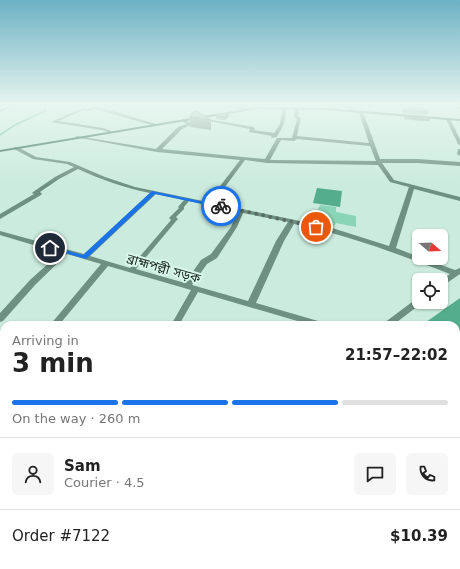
<!DOCTYPE html>
<html lang="en">
<head>
<meta charset="utf-8">
<style>
  body { margin:0; font-family:"DejaVu Sans","Noto Sans Bengali",sans-serif; background:#f6f6f6; color:#222; height:100vh; display:flex; flex-direction:column; font-size:15px; white-space:nowrap }
  * { box-sizing:border-box; margin:0 }
  p { font-size:13px; color:#767676 }
  .icon { flex:none; width:22px; height:22px; fill:none; stroke:currentColor; stroke-width:2; stroke-linecap:round; stroke-linejoin:round }
  .map { position:relative; flex:1; overflow:hidden }
  .sheet { position:absolute; left:0px; top:321px; width:460px; height:248px; display:flex; flex-direction:column; background:#fff; border-radius:12px 12px 0 0; box-shadow:0 1px 3px #0004 }
  .sheet>* { flex:none }
  .needle { width:26px; rotate:109deg }
  .controls { position:absolute; left:412px; top:229px; display:grid; gap:8px }
  .controls a { display:grid; place-items:center; width:36px; height:36px; border-radius:6px; background:#fff; box-shadow:0 1px 3px #0004; font-size:20px }
  .pin { position:absolute; display:grid; place-items:center; width:34px; height:34px; color:#fff; margin:-17px; border:2px solid #fff; border-radius:50%; box-shadow:0 1px 4px #0007 }
  .courier { position:absolute; display:grid; place-items:center; width:40px; height:40px; margin:-20px; border:3px solid #1a73e8; border-radius:50%; background:#fff; color:#222; box-shadow:0 1px 5px #0007 }
  .headline em { font-style:normal; font-weight:700 }
  .headline div { display:flex; flex-direction:column-reverse }
  .headline { display:flex; align-items:center; justify-content:space-between; height:68px; padding:0 12px }
  h1 { font-size:26px; font-weight:700; line-height:30px }
  .bar { display:grid; grid-template-columns:repeat(4,1fr); gap:6px 4px; align-content:center; height:48px; padding:0 12px }
  .bar i { height:5px; border-radius:3px; background:#e0e0e0 }
  .bar .on { background:#1a73e8 }
  .bar p { grid-column:span 4 }
  .line { display:flex; align-items:center; gap:10px; padding:0 12px; border-top:1px solid #e0e0e0 }
  .line div { flex:1 }
  .round { display:grid; place-items:center; flex:none; width:42px; height:42px; border-radius:6px; background:#f6f6f6 }
  .map>svg:first-child { display:block }
  .built { fill:#b8e1cf }
  .green { fill:#8ad4b7 }
  .water { fill:#54ad8d }
  .lines { fill:none; stroke-linecap:round; stroke-linejoin:round }
  .stream { stroke:#54ad8d; stroke-width:1.5 }
  .street { fill:#6d9082; fill-rule:evenodd }
  .secondary { fill:#326955; fill-rule:evenodd }
  .rail { stroke:#42534c; stroke-width:4; stroke-dasharray:11 11; stroke-linecap:butt }
  .wall { fill:#7b968a }
  .shaded-wall { fill:#647a71 }
  .building { fill:#8faea1; stroke:#647a71 }
  .route { fill:#1a73e8 }
  .done { stroke:#5a6d65; stroke-width:4; stroke-dasharray:0 7.2 }
  .labels { text-anchor:middle; stroke-width:4; stroke-linejoin:round; paint-order:stroke }
  .street-label { font-size:13px; fill:#1d2924; stroke:#d7f8ea }
</style>
</head>
<body>
<div class="map">
<svg width="460" height="569" viewBox="0 0 460 569">
  <rect width="100%" height="100%" fill="#caebdd"/>
  <path class="built" d="M460,383v186h-204l5,-4h195v-179z"/>
  <path class="green" d="M320,205l16,2v5l20,4v11l-20,-4 -3,4 -23,-4 1,-7h4z"/>
  <path class="water" d="M317,188l25,3 -2,16 -27,-4z
    M460,298v65l-4,3v-41h-34z"/>
  <g class="lines">
    <path class="stream" d="M0,135l15,-10 30,-14 1,-5"/>
    <path class="street" d="M9,106h5l-14,6v-2z
      M88,106h8l63,19 -4,1 -60,-17 -6,2 -5,-1 -26,11 45,7 8,3v2l-9,-3 -51,-8 32,-14 5,1 3,-2z
      M213,106h14l27,3 -2,1z
      M348,106h4l1,6h-2z
      M450,106l10,1v2l-9,-2z
      M283,107l3,1c0,11 -3,20 -9,28v1l-6,1 1,-2 -23,-4 1,-3 -51,-10 2,-1 52,9 2,1 -1,2 20,3 6,-9z
      M297,107l2,1 -1,8 3,2 -4,18 72,7 -10,-31 2,-1 2,1 17,47h37l43,3v4l-43,-3h-35l12,17 66,17v4l-46,-12 -18,59 23,9v1h3l33,12 5,-2v6l-19,13v-7l9,-6c-52,-20 -102,-39 -156,-50l-10,17 -28,62 69,20 1,2h-15l-113,-33 -19,33h-8l20,-35 -83,-24 -49,59h-9l51,-61 -34,-10 -31,30 -33,37 -3,1v-9l30,-33 30,-27 -60,-18v-4l84,23 66,-61c-25,-5 -48,-13 -72,-24l-19,10 -19,13 2,2 -1,1 -41,24v-5l34,-20 -2,-1 1,-1 22,-15 19,-10 -7,-3 -34,-5 -19,-10v-2h4l18,10 34,5 35,15 30,10 73,15 32,-42 -83,-8 -82,-15 2,-1 79,13 22,-22 8,-3 -4,-4 2,-1 7,4v2l-9,4 -20,20 103,10 12,-21h15l5,-19 -3,-2 1,-9zM297,139l73,7 6,15 -106,-1 11,-20 13,1zM245,160l22,3 111,2 12,17 19,5 -20,59 -60,-19 -116,-24zM156,194l28,6 -6,7 1,1 -10,10 2,2 -41,48 -40,-12zM189,201l48,11 -6,15 -20,27 -10,6 -16,23 -49,-14 41,-49 1,-1 -2,-2 8,-8v-2zM243,213l45,9 -12,19 -28,60 -56,-16 15,-21 10,-6 20,-31z
      M448,118l2,1 10,20v6l-2,-1 -12,-25z
      M458,149h2v7l-3,-2z
      M419,298v4h4l-1,1 -29,22h-10l1,-2 32,-24z
      M0,340l4,1v8l-4,-1z
      M50,565h14l-1,4h-14z"/>
    <path class="secondary" d="M258,107l68,1 134,11v2l-134,-11 -68,-1 -258,43v-2z"/>
    <path class="rail" d="M456,528l4,-5
      M422,569l3,-4"/>
  </g>
  <path class="wall" d="M411,106l17,6 -1,3 -24,-2 -1,-3 1,-2h8z
    M216,116h13l-4,4 -9,-1z
    M190,117l21,3v10l-21,-3z
    M404,117l26,2v2h-10l-16,-2z"/>
  <path class="shaded-wall" d="M229,113v3l-4,4 -1,-3z"/>
  <path class="building" d="M412,106h7l2,3h5l2,3 -24,-2 -1,-2 10,1z
    M197,111l14,9 -21,-3 2,-4z
    M229,113l-5,4 -8,-1 2,-2z
    M404,117l26,1v1h-10z"/>
  <linearGradient id="sky" x2="0" y2="1"><stop stop-color="#6db1c4"/><stop offset="0.57" stop-color="#e7f6f0"/><stop offset="1" stop-color="#e7f6f0" stop-opacity="0"/></linearGradient>
  <rect width="460" height="185" fill="url(#sky)"/>
  <path class="route" d="M152,191l72,15 -3,2 -66,-14 -69,65 -39,-11 3,-2 33,9z"/>
  <g class="lines">
    <path class="done" d="M221,206l95,21"/>
  </g>
  <g class="labels">
    <g class="street-label">
      <text transform="translate(164 268) rotate(16)" y="5">ব্রাহ্মপল্লী সড়ক</text>
    </g>
  </g>
</svg>
<div class="controls">
<a><svg class="needle" viewBox="-14 -14 28 28"><path d="M0-13l5 13h-10z" fill="#e53935"/><path d="M0 13l5-13h-10z" fill="#767676"/></svg></a>
<a><svg class="icon" aria-label="locate" viewBox="0 0 24 24"><circle cx="12" cy="12" r="6"/><path d="M12 2v4M12 18v4M2 12h4M18 12h4"/></svg></a>
</div>
<div class="pin" style="left:316px;top:227px;background:#ea580c"><svg class="icon" aria-label="bag" viewBox="0 0 24 24"><path d="M5 8h14l-1 12H6zM9 8a3 3 0 0 1 6 0"/></svg></div>
<div class="pin" style="left:50px;top:248px;background:#1f2937"><svg class="icon" aria-label="home" viewBox="0 0 24 24"><path d="M3 11l9-7 9 7M6 9v11h12V9"/></svg></div>
<div class="courier" style="left:221px;top:206px"><svg class="icon" aria-label="bike" viewBox="0 0 24 24"><circle cx="6" cy="16" r="4"/><circle cx="18" cy="16" r="4"/><path d="M6 16l4-8h5l3 8M10 8l3 8H6M13 5h3"/></svg></div>
<section class="sheet">
<div class="headline"><div><h1>3 min</h1><p>Arriving in</p></div><em>21:57–22:02</em></div>
<div class="bar"><i class="on"></i><i class="on"></i><i class="on"></i><i></i><p>On the way · 260 m</p></div>
<div class="line" style="height:72px"><a class="round"><svg class="icon" aria-label="person" viewBox="0 0 24 24"><circle cx="12" cy="8" r="4"/><path d="M4 21q1-7 8-7t8 7"/></svg></a><div><b>Sam</b><p>Courier · 4.5</p></div><a class="round"><svg class="icon" aria-label="chat" viewBox="0 0 24 24"><path d="M4 5h16v11H9l-5 4z"/></svg></a><a class="round"><svg class="icon" aria-label="phone" viewBox="0 0 24 24"><path d="M5 4h4l2 5-3 2q2 4 5 5l2-3 5 2v4C11 20 4 13 5 4z"/></svg></a></div>
<div class="line" style="height:52px"><div>Order #7122</div><b>$10.39</b></div>
</section>
</div>
</body>
</html>
